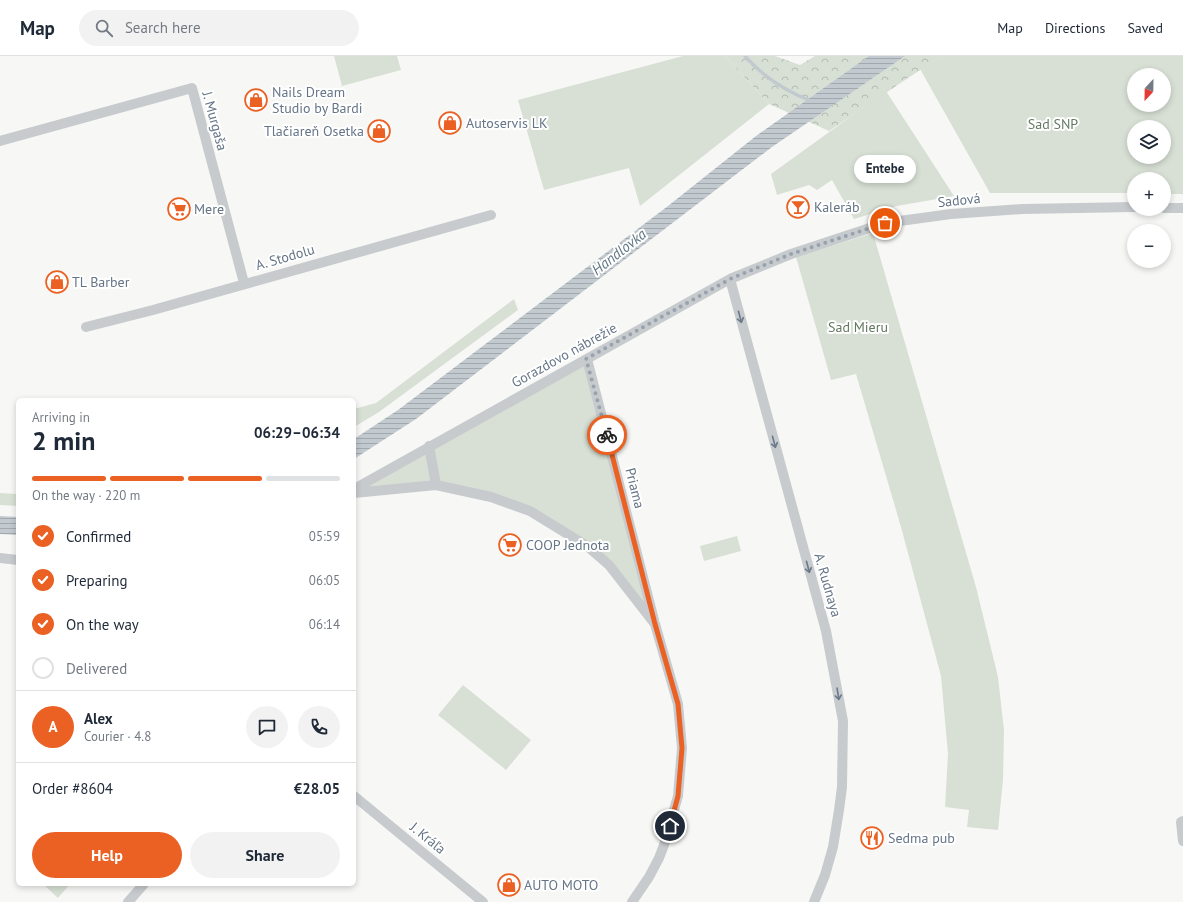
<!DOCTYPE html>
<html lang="en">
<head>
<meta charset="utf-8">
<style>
  body { margin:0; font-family:"PT Sans",sans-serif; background:#f2f2f3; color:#1f2937; height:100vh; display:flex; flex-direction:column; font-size:15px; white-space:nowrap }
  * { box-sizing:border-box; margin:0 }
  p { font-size:13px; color:#747a83 }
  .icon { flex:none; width:22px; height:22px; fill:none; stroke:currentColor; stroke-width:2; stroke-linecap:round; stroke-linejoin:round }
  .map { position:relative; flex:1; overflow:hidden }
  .drawer { position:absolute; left:16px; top:342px; width:340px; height:488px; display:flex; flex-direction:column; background:#fff; border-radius:6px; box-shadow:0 2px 6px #0003 }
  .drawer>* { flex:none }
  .needle { width:26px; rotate:202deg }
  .controls { position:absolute; left:1127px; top:12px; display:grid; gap:8px }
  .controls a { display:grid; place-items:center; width:44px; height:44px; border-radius:50%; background:#fff; box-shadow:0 2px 6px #0003; font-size:20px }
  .pin { position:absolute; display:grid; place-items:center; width:34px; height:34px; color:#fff; margin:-17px; border:2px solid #fff; border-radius:50%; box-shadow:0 1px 4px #0007 }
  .courier { position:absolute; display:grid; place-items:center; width:40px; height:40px; margin:-20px; border:3px solid #ea6123; border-radius:50%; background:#fff; color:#222; box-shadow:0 1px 5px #0007 }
  .bubble { position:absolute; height:28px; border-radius:14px; background:#fff; box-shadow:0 2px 6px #0003; font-size:13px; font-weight:600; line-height:28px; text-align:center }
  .summary em { font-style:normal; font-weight:600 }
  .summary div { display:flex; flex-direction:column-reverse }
  .summary { display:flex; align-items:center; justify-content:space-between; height:68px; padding:0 16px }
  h1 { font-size:26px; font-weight:600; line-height:30px }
  .bar { display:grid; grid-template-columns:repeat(4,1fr); gap:6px 4px; align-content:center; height:48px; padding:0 16px }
  .bar i { height:5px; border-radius:3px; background:#e0e1e3 }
  .bar .active { background:#ea6123 }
  .bar p { grid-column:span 4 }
  .line { display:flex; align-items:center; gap:10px; padding:0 16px; border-top:1px solid #e0e1e3 }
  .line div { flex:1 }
  .round { display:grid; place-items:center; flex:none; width:42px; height:42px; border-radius:21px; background:#f2f2f3 }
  ol { padding:0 16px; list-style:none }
  li { display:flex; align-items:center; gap:12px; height:44px }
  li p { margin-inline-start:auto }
  li .icon { padding:4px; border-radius:50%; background:#ea6123; color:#fff; stroke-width:4 }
  li:last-child { color:#747a83 }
  li i { width:22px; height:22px; border:2px solid #e0e1e3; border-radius:50% }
  .button { display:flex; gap:8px; margin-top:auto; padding:8px 16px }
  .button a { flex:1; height:46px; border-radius:24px; background:#ea6123; color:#fff; font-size:16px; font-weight:600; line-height:46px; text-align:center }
  .button a+a { background:#f2f2f3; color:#1f2937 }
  header { display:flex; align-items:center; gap:24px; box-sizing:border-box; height:56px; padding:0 20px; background:#fff; border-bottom:1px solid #e0e1e3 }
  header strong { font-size:19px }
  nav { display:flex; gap:22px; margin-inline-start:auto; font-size:14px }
  .search { width:280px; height:36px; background:#f2f2f3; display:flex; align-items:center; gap:10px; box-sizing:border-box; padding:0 14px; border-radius:22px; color:#747a83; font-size:15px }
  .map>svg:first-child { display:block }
  .green { fill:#d8e0d5; fill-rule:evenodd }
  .forest { fill:url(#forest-crowns) }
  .water { fill:url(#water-rules) }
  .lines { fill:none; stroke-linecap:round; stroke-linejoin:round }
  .stream { stroke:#c2cad0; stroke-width:3.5 }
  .street { stroke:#c7cbce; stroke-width:10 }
  .oneway { stroke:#6a798b }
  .done { stroke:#98a3ae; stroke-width:4; stroke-dasharray:0 7.2 }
  .route { stroke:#ea6123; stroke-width:5 }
  .labels { text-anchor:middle; stroke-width:4; stroke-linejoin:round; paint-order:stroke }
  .poi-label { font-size:14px; fill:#657587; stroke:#fff; text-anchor:start }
  .street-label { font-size:14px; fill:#657587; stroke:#fff }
  .park-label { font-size:14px; fill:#647961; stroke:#fff }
  .water-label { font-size:15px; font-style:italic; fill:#617783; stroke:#fff }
</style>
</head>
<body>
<header>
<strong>Map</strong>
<div class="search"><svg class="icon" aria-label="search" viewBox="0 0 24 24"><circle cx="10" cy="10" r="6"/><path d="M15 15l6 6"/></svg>Search here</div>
<nav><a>Map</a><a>Directions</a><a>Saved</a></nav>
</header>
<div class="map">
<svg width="1183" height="846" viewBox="0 0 1183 846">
  <defs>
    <pattern id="forest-crowns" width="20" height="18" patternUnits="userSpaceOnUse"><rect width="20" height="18" fill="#d8e0d5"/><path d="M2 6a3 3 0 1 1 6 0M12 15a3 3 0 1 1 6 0" fill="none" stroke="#b3bab2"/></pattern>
    <pattern id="water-rules" width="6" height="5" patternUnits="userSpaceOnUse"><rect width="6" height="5" fill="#c2cad0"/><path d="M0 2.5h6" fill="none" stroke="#a1a9ae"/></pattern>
  </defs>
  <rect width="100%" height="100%" fill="#f7f8f5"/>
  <path class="green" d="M334,0h63l4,14 -59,16z
    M683,0h42l44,48 -129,102 -11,-38 -85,22 -26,-90z
    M941,0h242v138h-19v-15h-30v14h-144l-70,-124zM1134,19h30v30h-30zM1134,71h30v30h-30z
    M886,35l68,105 -57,10 -43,13 -22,-39 -15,10 -8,-5 -32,10 -6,-21z
    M873,177l103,354 22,90 6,53 -1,50 -5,50 -31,-3 2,-17 -24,-3 3,-53 -7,-78 -40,-149 -45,-153 -25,6 -35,-123z
    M514,243l4,11 -139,102 -25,15v-18l22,-6z
    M586,303l64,256 -44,-48 -43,-37 -33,-20 -93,-26 -83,5z
    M0,437l18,1v12l-18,-1z
    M737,480l4,15 -37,10 -4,-15z
    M463,629l68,55 -25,30 -68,-55z
    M43,828h27l-12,14z"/>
  <path class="forest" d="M725,0h50l25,9 15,-9h126l-112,75 -60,-27z"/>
  <path class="water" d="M869,0h36l-133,91 -356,272 -62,40v-20l44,-29 270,-204 88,-70z
    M0,460l18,1v18l-18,-1z"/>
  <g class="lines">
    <path class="stream" d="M745,0c18,21 41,35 66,45"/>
    <path class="street" d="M0,85l192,-53 52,195
      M1164,152h19
      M730,223l96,352 17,90 -1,66 -3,23 -6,37 -8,28 -11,27
      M86,271l67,-17 338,-95
      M587,303l67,261
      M429,390l7,39
      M354,433l376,-210 61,-25 94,-31 66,-9 72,-5 111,-2
      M354,437l82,-8 55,12 39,14 57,35 22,19 46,59 23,80 4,44 -4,48 -14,49 -5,13 -10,19 -17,25
      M0,502l18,2
      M354,740l129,106
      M1183,765l-2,1 2,19
      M128,846l16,-18"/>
  </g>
  <defs><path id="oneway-shaft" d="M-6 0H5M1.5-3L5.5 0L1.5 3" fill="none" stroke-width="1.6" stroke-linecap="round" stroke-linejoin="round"/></defs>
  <g class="oneway">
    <use href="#oneway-shaft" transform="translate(740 261) rotate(75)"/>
    <use href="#oneway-shaft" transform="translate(774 386) rotate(75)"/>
    <use href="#oneway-shaft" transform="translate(808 511) rotate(75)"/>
    <use href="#oneway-shaft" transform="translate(838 638) rotate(81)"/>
  </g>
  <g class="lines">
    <path class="done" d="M607,379l-21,-76 144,-80 61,-25 94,-31"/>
    <path class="route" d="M607,379l48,189 23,80 4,44 -4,48 -8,30"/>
  </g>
  <defs>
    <g id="shop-ring" transform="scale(1.15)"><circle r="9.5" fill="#fff" stroke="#ea6123" stroke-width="1.5"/><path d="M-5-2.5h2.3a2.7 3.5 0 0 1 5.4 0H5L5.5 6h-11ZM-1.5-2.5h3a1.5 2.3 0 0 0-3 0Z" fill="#ea6123"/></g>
    <g id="bar-ring" transform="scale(1.15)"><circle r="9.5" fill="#fff" stroke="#ea6123" stroke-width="1.5"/><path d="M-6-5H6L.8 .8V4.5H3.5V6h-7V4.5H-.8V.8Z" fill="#ea6123"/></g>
    <g id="supermarket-ring" transform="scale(1.15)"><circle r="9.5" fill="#fff" stroke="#ea6123" stroke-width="1.5"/><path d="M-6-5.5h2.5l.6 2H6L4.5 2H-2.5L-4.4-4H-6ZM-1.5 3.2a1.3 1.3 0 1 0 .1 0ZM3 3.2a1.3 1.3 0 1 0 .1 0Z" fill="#ea6123"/></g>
    <g id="restaurant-ring" transform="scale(1.15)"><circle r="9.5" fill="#fff" stroke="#ea6123" stroke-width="1.5"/><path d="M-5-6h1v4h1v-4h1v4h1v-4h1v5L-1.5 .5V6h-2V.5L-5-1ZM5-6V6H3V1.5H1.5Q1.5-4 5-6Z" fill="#ea6123"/></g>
  </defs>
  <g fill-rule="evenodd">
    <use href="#shop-ring" x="256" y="44"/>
    <use href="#shop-ring" x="450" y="67"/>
    <use href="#shop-ring" x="379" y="75"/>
    <use href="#bar-ring" x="798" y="151"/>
    <use href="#supermarket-ring" x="179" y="153"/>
    <use href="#shop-ring" x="57" y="226"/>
    <use href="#supermarket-ring" x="510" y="489"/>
    <use href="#restaurant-ring" x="872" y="782"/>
    <use href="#shop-ring" x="509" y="829"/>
  </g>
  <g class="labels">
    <g class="poi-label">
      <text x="272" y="41">Nails Dream<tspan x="272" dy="16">Studio by Bardi</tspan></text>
      <text x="466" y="72">Autoservis LK</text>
      <text x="364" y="80" text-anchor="end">Tlačiareň Osetka</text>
      <text x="814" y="156">Kaleráb</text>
      <text x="194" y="158">Mere</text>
      <text x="72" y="231">TL Barber</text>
      <text x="526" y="494">COOP Jednota</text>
      <text x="888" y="787">Sedma pub</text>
      <text x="524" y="834">AUTO MOTO</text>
    </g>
    <g class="street-label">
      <text transform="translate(215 65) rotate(75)" y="5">J. Murgaša</text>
      <text transform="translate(959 144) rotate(-6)" y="5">Sadová</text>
      <text transform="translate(285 201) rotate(-16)" y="5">A. Stodolu</text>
      <text transform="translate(564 299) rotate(-29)" y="5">Gorazdovo nábrežie</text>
      <text transform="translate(635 432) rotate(76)" y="5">Priama</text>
      <text transform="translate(828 529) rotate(74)" y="5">A. Rudnaya</text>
      <text transform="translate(428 782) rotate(39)" y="5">J. Kráľa</text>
    </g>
    <g class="park-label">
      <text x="1053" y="73">Sad SNP</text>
      <text x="858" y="276">Sad Mieru</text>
    </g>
    <g class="water-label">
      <text transform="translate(619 196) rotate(-38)" y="5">Handlovka</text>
    </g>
  </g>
</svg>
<div class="controls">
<a><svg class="needle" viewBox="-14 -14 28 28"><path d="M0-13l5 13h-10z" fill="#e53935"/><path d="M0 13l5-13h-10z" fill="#747a83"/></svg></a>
<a><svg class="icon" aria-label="layers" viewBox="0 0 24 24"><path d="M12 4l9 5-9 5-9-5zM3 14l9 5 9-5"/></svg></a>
<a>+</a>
<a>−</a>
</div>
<div class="pin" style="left:885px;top:167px;background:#ea580c"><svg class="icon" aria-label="bag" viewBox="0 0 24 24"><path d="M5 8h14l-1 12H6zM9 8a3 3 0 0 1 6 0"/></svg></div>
<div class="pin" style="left:670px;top:770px;background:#1f2937"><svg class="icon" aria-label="home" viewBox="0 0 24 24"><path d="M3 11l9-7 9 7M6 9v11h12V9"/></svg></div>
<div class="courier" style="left:607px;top:379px"><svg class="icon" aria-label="bike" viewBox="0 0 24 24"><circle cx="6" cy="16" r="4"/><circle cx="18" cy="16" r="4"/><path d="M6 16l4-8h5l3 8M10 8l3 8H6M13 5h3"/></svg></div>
<div class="bubble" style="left:854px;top:99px;width:62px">Entebe</div>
<section class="drawer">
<div class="summary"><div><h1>2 min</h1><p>Arriving in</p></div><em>06:29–06:34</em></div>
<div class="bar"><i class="active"></i><i class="active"></i><i class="active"></i><i></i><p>On the way · 220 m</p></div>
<ol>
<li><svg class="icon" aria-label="check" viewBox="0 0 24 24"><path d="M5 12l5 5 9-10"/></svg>Confirmed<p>05:59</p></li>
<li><svg class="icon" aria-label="check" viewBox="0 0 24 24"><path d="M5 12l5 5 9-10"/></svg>Preparing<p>06:05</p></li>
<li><svg class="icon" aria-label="check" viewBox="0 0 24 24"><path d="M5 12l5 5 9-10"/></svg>On the way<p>06:14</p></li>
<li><i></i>Delivered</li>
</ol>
<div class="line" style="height:72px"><b class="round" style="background:#ea6123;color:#fff">A</b><div><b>Alex</b><p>Courier · 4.8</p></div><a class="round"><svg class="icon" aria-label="chat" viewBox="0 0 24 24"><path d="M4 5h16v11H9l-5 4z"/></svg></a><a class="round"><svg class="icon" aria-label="phone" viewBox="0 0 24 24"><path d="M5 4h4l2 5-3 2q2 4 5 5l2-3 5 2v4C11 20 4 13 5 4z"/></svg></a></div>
<div class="line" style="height:52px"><div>Order #8604</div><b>€28.05</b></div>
<div class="button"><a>Help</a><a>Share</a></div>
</section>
</div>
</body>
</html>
